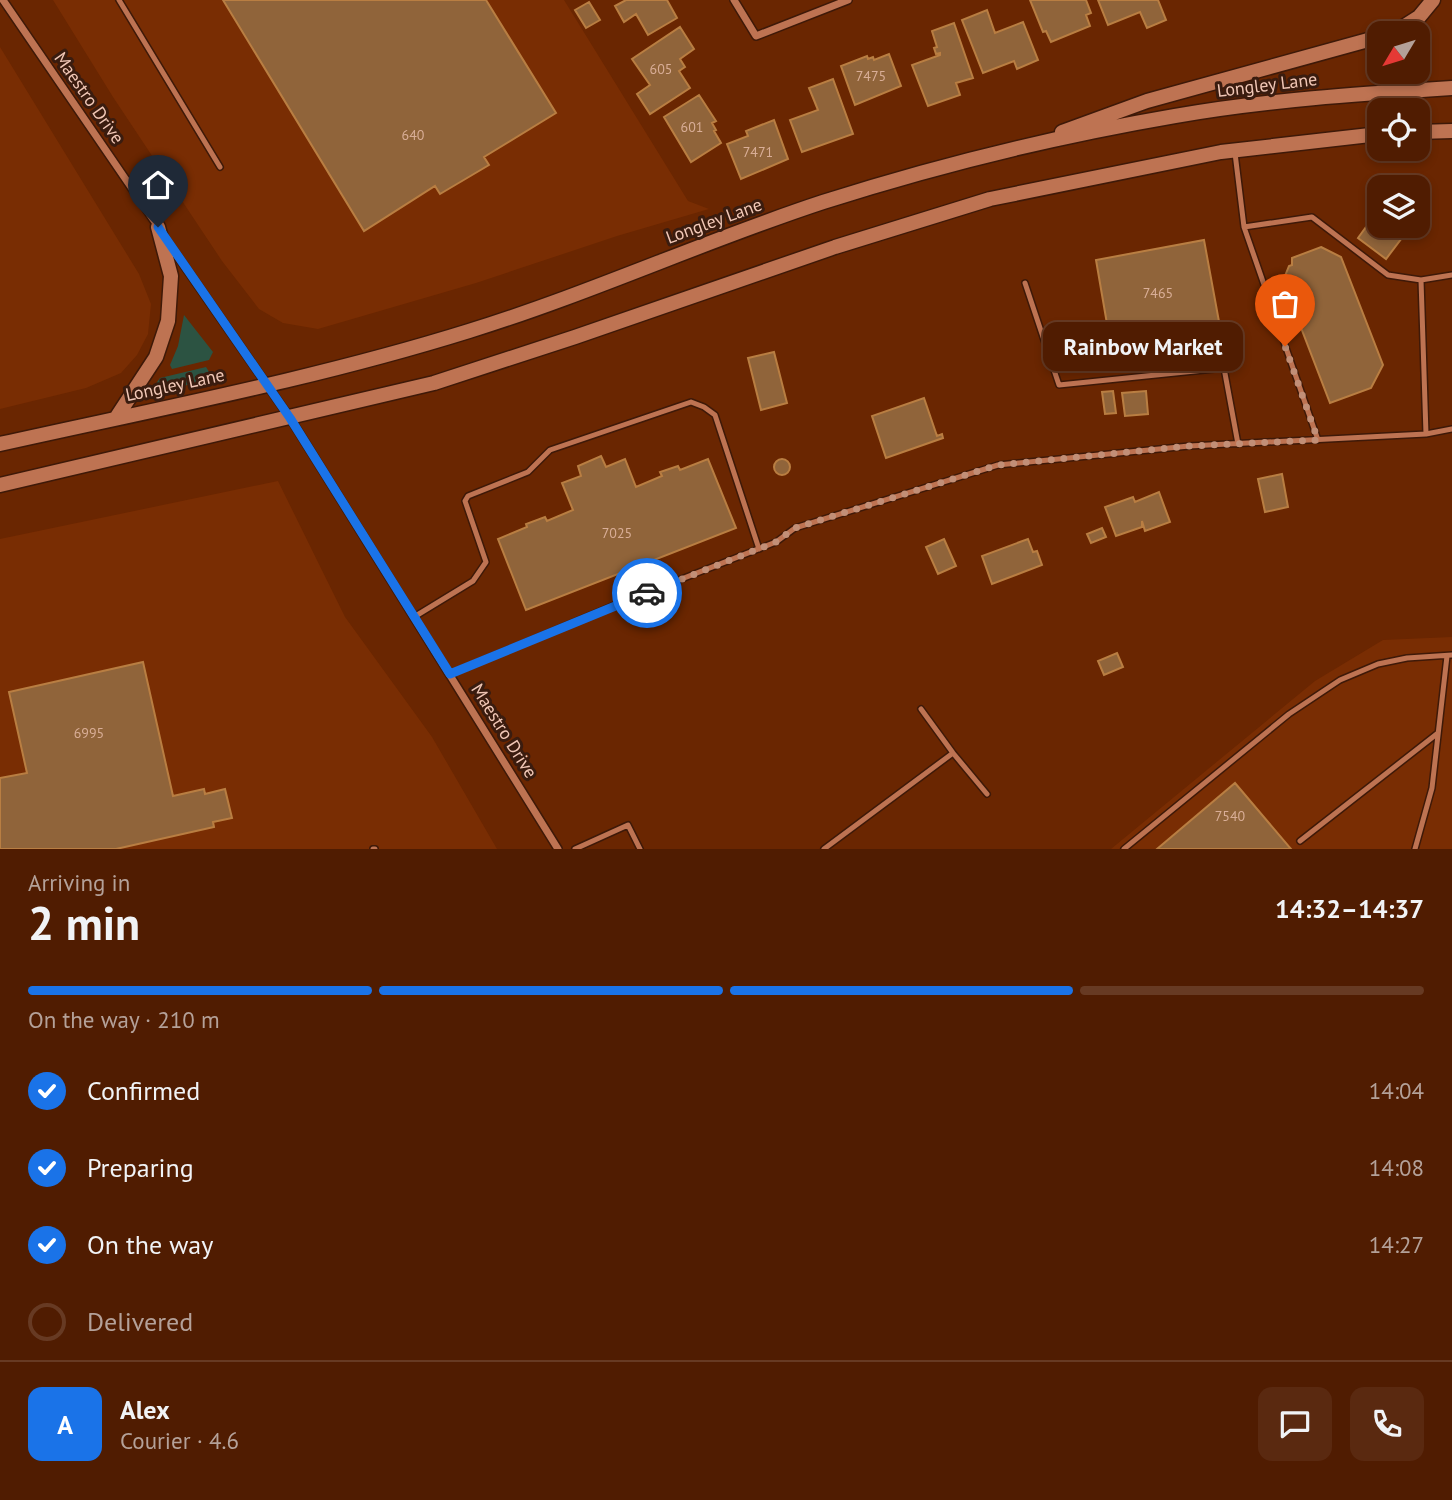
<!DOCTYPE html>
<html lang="en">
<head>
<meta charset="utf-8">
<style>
  body { margin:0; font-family:"PT Sans",sans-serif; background:#5a2910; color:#f1f3f6; height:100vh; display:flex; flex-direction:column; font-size:26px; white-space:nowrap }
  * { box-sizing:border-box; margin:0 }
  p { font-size:23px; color:#b4a199 }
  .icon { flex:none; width:38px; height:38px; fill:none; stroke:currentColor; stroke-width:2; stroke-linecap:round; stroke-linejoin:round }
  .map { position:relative; height:849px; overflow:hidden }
  .details { display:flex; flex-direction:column; background:#501c01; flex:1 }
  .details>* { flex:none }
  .needle { width:46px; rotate:232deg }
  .buttons { position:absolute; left:1367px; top:21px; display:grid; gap:14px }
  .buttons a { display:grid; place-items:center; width:63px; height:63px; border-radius:14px; background:#501c01; box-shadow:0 4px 10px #0003,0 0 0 2px #673a23; font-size:35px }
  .pin { position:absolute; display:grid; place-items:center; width:60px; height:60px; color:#fff; margin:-72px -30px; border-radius:50% 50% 50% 0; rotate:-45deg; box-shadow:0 0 7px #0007 }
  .pin .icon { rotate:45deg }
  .courier { position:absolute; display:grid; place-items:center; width:70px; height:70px; margin:-35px; border:5px solid #1a73e8; border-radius:50%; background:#fff; color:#222; box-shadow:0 2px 9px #0007 }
  .bubble { position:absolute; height:49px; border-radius:14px; background:#501c01; box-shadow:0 4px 10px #0003,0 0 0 2px #673a23; font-size:23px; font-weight:700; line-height:49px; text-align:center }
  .head em { font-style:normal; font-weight:700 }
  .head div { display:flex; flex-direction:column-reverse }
  .head { display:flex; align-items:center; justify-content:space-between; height:119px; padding:0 28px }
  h1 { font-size:46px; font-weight:700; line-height:52px }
  .bar { display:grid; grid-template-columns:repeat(4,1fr); gap:10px 7px; align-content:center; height:84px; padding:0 28px }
  .bar i { height:9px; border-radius:5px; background:#673a23 }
  .bar .current { background:#1a73e8 }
  .bar p { grid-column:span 4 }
  .line { display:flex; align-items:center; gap:18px; padding:0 28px; border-top:2px solid #673a23 }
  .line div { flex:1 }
  .round { display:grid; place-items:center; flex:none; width:74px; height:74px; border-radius:14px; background:#5a2910 }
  ol { padding:0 28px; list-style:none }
  li { display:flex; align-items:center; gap:21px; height:77px }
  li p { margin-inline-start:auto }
  li .icon { padding:7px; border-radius:50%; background:#1a73e8; color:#fff; stroke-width:4 }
  li:last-child { color:#b4a199 }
  li i { width:38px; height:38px; border:4px solid #673a23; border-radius:50% }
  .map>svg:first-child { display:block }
  .built { fill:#792d03 }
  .green { fill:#2c5342 }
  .building { fill:#90643a; stroke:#b97e42; stroke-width:2 }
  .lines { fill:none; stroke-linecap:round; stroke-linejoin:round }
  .lane-casing { stroke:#3e1908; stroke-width:8 }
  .street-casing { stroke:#3e1908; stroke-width:10 }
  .secondary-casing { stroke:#3e1908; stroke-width:17 }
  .lane { stroke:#be7352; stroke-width:5 }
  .street { stroke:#be7352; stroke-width:7 }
  .secondary { stroke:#be7352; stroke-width:14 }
  .done { stroke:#c28f77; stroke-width:7; stroke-dasharray:0 12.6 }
  .route { stroke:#1a73e8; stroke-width:9 }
  .labels { text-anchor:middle; stroke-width:6; stroke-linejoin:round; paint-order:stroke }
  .number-label { font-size:14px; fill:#d9ae97 }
  .street-label { font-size:18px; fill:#f1c7b6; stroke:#3a1c0f }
</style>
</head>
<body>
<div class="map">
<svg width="1452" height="849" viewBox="0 0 1452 849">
  <rect width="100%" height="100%" fill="#6a2601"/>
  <path class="built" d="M53,0h511l124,201 21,8 -92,27 -141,47 -158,46 -35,-6 -24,-14 -37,-48 -109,-164z
    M0,47l139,227 12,30 -3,30 -11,21 -16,18 -35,15 -86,21z
    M278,481l67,136 87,120 65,112h-497v-310z
    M1452,637v212h-341l204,-168 68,-41z"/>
  <path class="green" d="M184,315l29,37 -4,8 -37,9 -2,-4 8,-19z
    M206,367l7,11 -66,18 13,-18z"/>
  <path class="building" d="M223,0h263l70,113 -72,44 5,8 -49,29 -5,-8 -71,45z
    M626,0h41l10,18 -29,17 -12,-21 -12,8 -9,-16z
    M1030,0h56l5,13 -5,2 4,11 -39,16 -5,-11 -3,1z
    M1098,0h60l8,20 -19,8 -7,-16 -32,13z
    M589,2l11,18 -14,8 -11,-18z
    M987,10l8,23 28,-11 15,38 -21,9 -3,-8 -31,12 -21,-53z
    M954,23l19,55 -17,5 4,12 -32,11 -16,-41 28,-10v-2l-4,1 -2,-6 3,-1 -5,-16z
    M680,27l14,22 -14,10 5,8 -6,4 11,17 -40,26 -13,-20 13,-9 -18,-26z
    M889,54l12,32 -46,19 -14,-39 26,-10 1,3 5,-2 1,3z
    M833,79l20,55 -51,18 -12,-32 28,-10 -9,-22z
    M699,95l17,26 -4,2 4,7 -2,1 7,12 -30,19 -27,-45z
    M774,120l14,39 -47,20 -14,-35 21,-8 -2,-5z
    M1379,209v17h32l-25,33 -28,-21z
    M1204,240l16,87 -109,20 -15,-87z
    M1321,247l20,10 42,108 -12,23 -41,15 -47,-122 6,-15 3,-1v-7z
    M774,352l13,51 -26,7 -13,-52z
    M1113,391l3,22 -11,1 -3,-22z
    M1146,391l2,23 -23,2 -3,-23z
    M924,398l13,38 5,-2 1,4 -57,20 -14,-42z
    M601,456l5,11 19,-8 11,28 26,-11 -2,-4 18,-6 2,4 28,-11 28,69 -210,82 -28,-71 29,-12 -1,-3 19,-7 2,4 26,-11 -11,-27 19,-7 -3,-10z
    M774 467a8 8 0 1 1 16 0a8 8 0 1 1-16 0Z
    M1282,474l6,33 -23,5 -7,-33z
    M1159,492l11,30 -25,9 -3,-10v6l-26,9 -11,-29 28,-10 2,5z
    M1102,528l4,9 -15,6 -4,-9z
    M944,539l12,27 -18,8 -12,-27z
    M1028,539l5,13 4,-1 5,14 -50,19 -10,-28z
    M1117,653l6,14 -19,8 -6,-14z
    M143,662l30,134 31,-7 1,5 20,-5 7,29 -19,4 1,5 -98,22h-116v-71l27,-5 -18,-81z
    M1235,783l56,66h-134z"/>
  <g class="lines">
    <g class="lane-casing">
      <path id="lane" d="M119,0l101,167
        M1235,153l9,74 74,213
        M1244,227l68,-10 76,58 33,5
        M1025,283l34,102 165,-17 14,76
        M1426,434l-5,-154 31,-5
        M414,617l59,-36 13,-19 -21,-61 3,-5 60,-24 22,-22 141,-48 13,5 11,8 44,134
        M450,674l165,-69 161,-63 19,-14 203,-63 191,-19 237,-12 26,-5
        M921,709l32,44 34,41
        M1300,841l138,-108
        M373,849h2
        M575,849l53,-24 12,24
        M824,849l129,-96
        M1124,849l165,-135 51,-34 38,-16 29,-6 45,-3
        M1415,849l17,-61 15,-132"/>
    </g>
    <g class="street-casing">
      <path id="street" d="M3,0l156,228
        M734,0l22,36 92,-36
        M165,238l125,180 268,431"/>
    </g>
    <g class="secondary-casing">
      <path id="secondary" d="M1394,33l25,-16 14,-17
        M1062,132l85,-31 232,-64
        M1418,132l34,-1
        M116,418l40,-61 12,-36 3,-45 -13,-49
        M0,444c157,-35 315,-65 469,-113 120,-37 235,-90 354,-129 113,-36 235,-66 352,-86 91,-16 184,-22 277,-28
        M0,485l434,-102 141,-46 260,-90 155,-48 231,-47 158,-18"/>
    </g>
    <use href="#lane" class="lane"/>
    <use href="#street" class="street"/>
    <use href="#secondary" class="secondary"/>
  </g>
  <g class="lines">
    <path class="done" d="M647,593l129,-51 19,-14 203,-63 191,-19 129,-6 -33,-94"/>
    <path class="route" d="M158,227l132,191 160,256 197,-81"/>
  </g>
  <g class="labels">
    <g class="number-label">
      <text x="661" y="74">605</text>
      <text x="871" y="81">7475</text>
      <text x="692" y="132">601</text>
      <text x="413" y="140">640</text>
      <text x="758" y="157">7471</text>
      <text x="1158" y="298">7465</text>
      <text x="617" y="538">7025</text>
      <text x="89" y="738">6995</text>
      <text x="1230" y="821">7540</text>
    </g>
    <g class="street-label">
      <text transform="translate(1267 85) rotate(-7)" y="6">Longley Lane</text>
      <text transform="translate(89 98) rotate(55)" y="6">Maestro Drive</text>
      <text transform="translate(714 221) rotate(-20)" y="6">Longley Lane</text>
      <text transform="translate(175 385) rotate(-12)" y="6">Longley Lane</text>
      <text transform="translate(504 731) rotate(58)" y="6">Maestro Drive</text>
    </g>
  </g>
</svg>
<div class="buttons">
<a><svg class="needle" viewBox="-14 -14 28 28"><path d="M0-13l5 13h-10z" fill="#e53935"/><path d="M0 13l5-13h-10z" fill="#b4a199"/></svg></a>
<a><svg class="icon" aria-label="locate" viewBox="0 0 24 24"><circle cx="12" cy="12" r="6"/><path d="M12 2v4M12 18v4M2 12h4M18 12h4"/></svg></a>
<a><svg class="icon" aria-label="layers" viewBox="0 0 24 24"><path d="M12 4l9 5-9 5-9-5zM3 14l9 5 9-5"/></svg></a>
</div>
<div class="pin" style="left:1285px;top:346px;background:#ea580c"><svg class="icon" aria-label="bag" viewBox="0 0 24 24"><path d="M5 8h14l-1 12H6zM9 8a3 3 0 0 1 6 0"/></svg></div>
<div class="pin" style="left:158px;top:227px;background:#1f2937"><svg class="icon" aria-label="home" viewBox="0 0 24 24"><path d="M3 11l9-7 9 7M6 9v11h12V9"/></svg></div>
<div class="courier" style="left:647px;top:593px"><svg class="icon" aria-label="car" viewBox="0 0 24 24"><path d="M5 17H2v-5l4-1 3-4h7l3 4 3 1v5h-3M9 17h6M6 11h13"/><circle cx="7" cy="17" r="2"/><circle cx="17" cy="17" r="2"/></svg></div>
<div class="bubble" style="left:1043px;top:322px;width:200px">Rainbow Market</div>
</div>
<section class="details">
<div class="head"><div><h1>2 min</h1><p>Arriving in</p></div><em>14:32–14:37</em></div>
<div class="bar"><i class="current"></i><i class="current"></i><i class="current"></i><i></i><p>On the way · 210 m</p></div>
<ol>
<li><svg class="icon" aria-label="check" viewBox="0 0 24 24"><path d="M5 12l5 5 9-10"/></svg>Confirmed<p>14:04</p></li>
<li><svg class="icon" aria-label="check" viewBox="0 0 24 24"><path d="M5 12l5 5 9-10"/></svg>Preparing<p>14:08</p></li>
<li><svg class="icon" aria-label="check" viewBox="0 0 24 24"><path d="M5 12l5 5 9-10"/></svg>On the way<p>14:27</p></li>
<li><i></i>Delivered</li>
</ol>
<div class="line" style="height:126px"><b class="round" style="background:#1a73e8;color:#fff">A</b><div><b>Alex</b><p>Courier · 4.6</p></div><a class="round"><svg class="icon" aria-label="chat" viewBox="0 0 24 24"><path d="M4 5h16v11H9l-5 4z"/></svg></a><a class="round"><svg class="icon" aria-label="phone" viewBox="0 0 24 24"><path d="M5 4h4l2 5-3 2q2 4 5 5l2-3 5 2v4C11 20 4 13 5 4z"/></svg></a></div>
</section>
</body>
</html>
